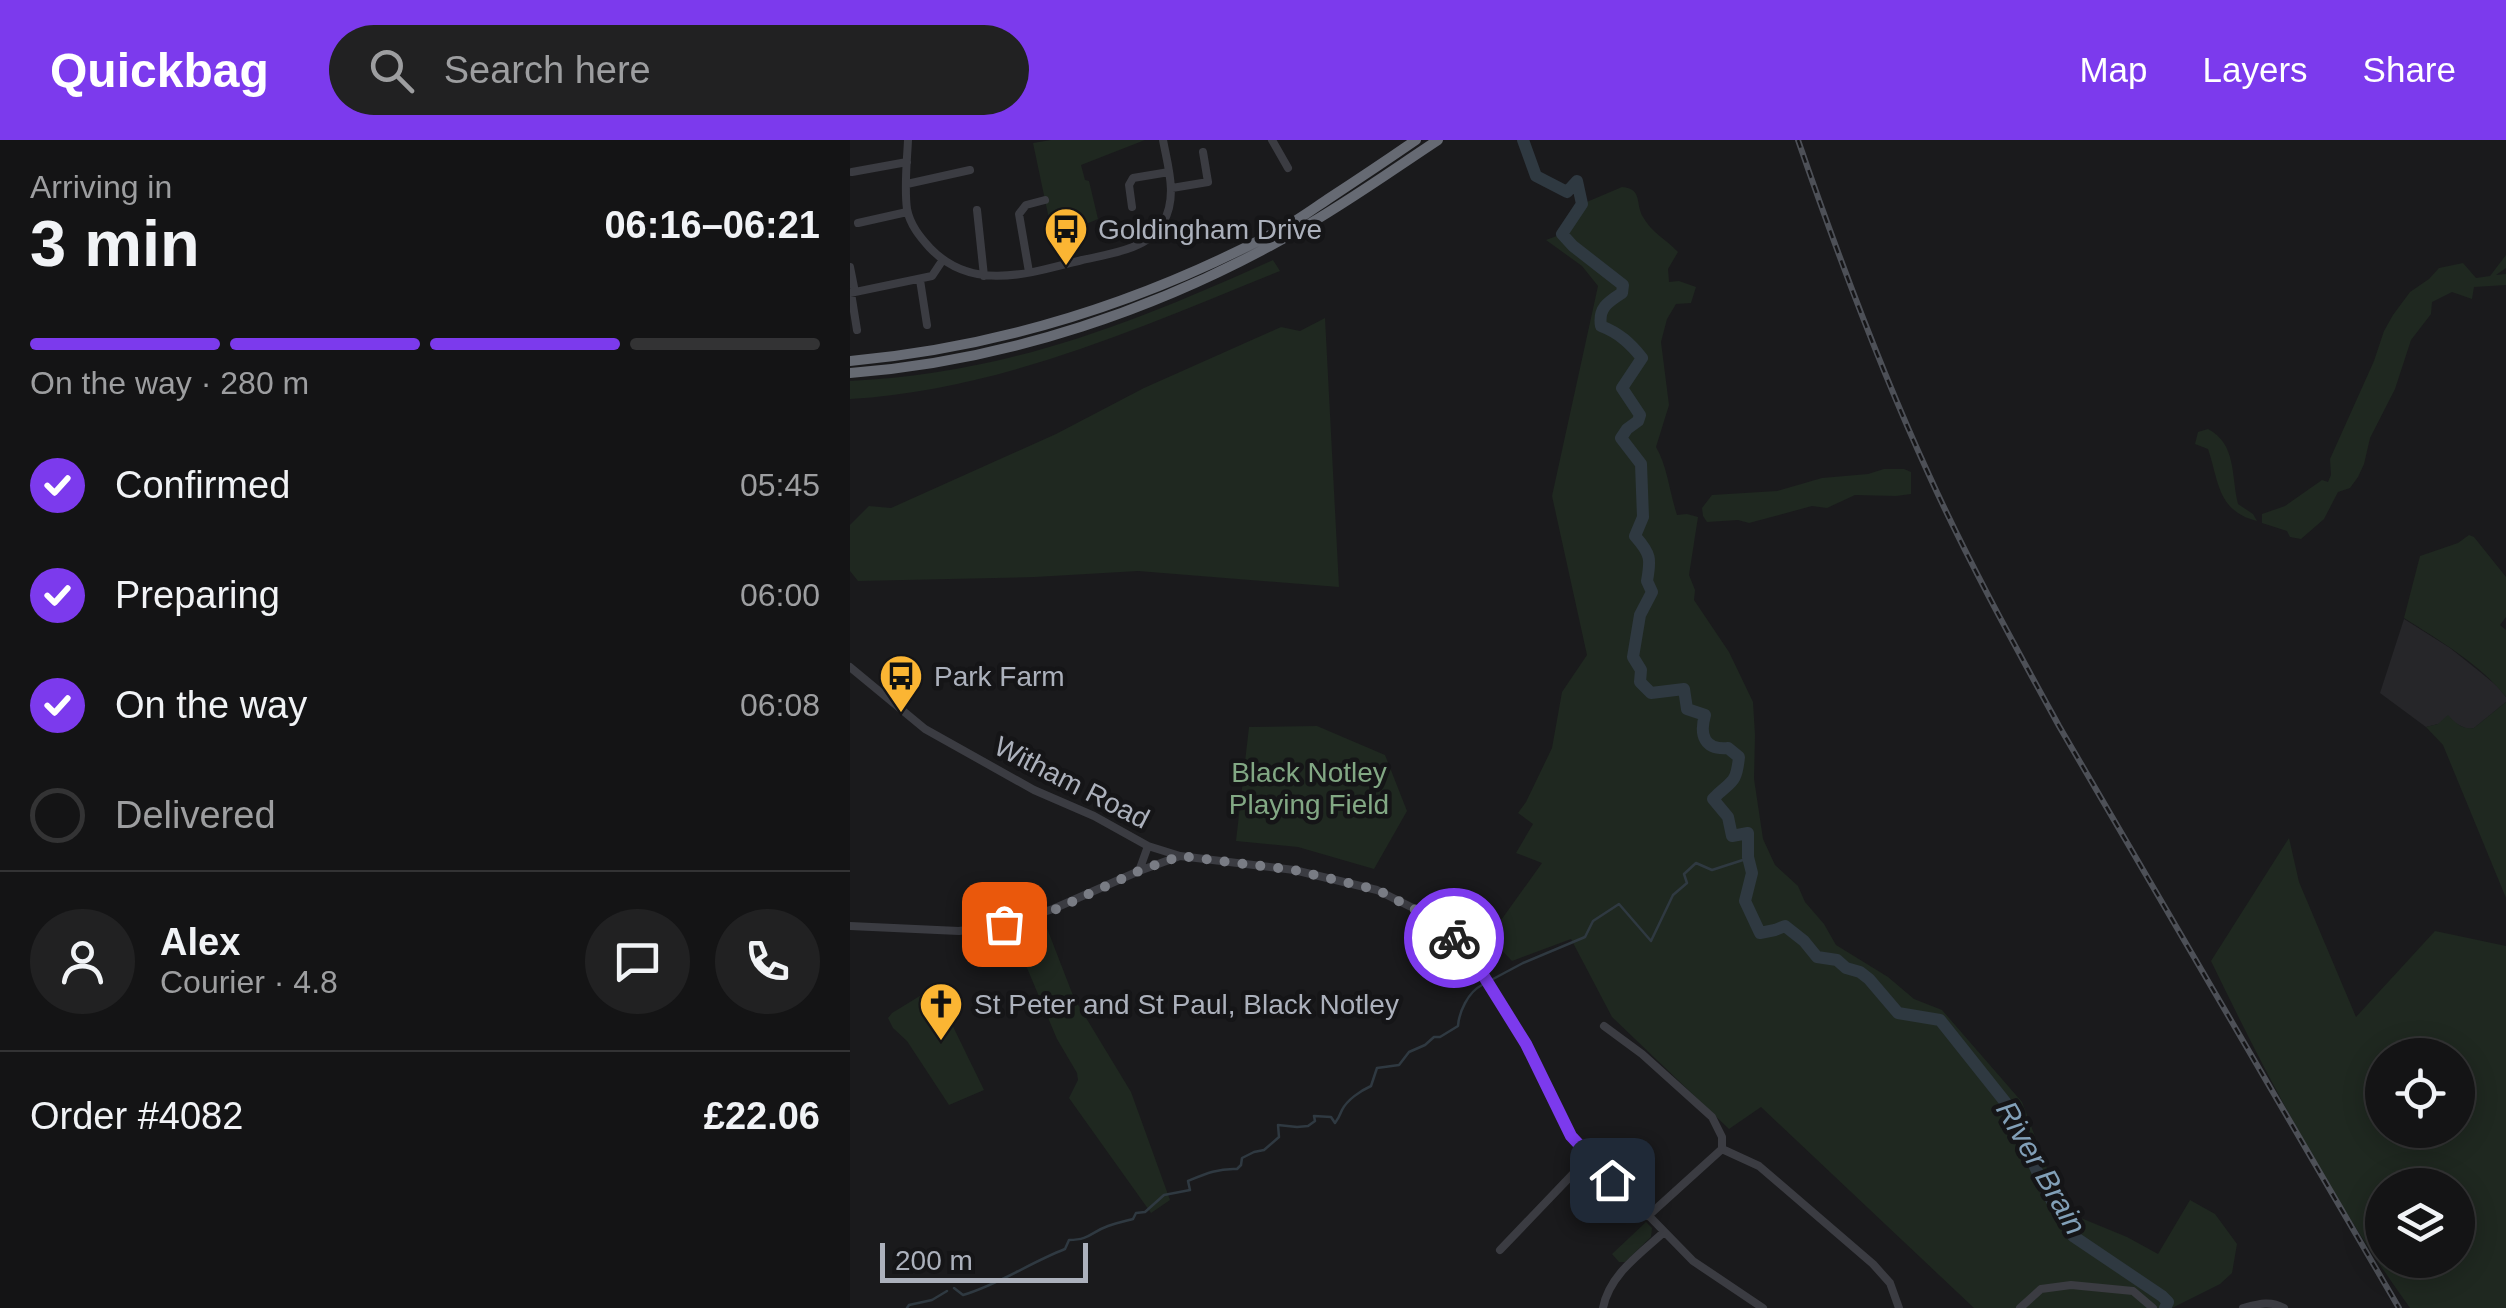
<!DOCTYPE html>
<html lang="en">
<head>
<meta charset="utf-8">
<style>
  body { margin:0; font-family:Helvetica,sans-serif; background:#212122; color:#f1f3f6; height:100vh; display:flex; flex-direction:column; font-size:38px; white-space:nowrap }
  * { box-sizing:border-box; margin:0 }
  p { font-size:32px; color:#9d9ea0 }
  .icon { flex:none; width:55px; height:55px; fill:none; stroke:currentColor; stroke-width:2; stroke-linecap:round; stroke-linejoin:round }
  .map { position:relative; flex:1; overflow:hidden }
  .drawer { display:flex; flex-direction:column; background:#141415; width:850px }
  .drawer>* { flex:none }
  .fabs { position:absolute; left:1515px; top:898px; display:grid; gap:20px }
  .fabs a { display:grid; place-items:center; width:110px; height:110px; border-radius:50%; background:#141415; box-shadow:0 5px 25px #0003,0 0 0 2px #333334; font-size:50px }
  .scale { position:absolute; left:30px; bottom:25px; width:208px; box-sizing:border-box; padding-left:10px; border:5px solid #acb1bc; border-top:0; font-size:28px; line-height:35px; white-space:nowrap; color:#acb1bc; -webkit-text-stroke:8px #151517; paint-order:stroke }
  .pin { position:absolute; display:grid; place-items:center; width:85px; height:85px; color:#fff; margin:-42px; border-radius:20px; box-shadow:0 5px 15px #0006 }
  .courier { position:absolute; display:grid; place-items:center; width:100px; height:100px; margin:-50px; border:8px solid #7c3aed; border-radius:50%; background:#fff; color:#222; box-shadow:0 2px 12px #0007 }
  .headline em { font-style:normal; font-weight:800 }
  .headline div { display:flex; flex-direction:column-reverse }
  .headline { display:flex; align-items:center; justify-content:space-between; height:170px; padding:0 30px }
  h1 { font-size:65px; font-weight:800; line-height:75px }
  .bar { display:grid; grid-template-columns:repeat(4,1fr); gap:15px 10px; align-content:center; height:120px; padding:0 30px }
  .bar i { height:12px; border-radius:8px; background:#333334 }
  .bar .current { background:#7c3aed }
  .bar p { grid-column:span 4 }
  .line { display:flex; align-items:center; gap:25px; padding:0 30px; border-top:2px solid #333334 }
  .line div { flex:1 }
  .round { display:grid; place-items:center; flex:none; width:105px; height:105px; border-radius:52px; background:#212122 }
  ol { padding:0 30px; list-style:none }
  li { display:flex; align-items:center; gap:30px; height:110px }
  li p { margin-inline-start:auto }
  li .icon { padding:10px; border-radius:50%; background:#7c3aed; color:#fff; stroke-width:4 }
  li:last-child { color:#9d9ea0 }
  li i { width:55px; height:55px; border:5px solid #333334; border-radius:50% }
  header { display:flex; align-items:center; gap:60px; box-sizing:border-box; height:140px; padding:0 50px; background:#7c3aed; color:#fff }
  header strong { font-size:48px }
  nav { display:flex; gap:55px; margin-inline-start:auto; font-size:35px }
  .search { width:700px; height:90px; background:#212122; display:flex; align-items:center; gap:25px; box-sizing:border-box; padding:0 35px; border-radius:55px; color:#9d9ea0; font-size:38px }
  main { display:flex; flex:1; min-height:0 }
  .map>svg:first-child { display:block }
  .built { fill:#262629 }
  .green { fill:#1f2820; fill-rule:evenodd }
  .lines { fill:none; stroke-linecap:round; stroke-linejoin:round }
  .stream { stroke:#2f3941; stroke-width:2.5 }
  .river { stroke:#2f3941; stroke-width:12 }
  .minor { stroke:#3b3c42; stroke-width:8 }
  .highway { stroke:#666a73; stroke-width:10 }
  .rail-casing { stroke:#4d5057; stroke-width:6 }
  .rail { stroke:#151517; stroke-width:2.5; stroke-dasharray:8; stroke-linecap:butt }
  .done { stroke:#797c84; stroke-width:10; stroke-dasharray:0 18 }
  .route { stroke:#7c3aed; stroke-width:12 }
  .labels { text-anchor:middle; stroke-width:9; stroke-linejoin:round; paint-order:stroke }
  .poi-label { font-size:28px; fill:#acb1bc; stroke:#151517; text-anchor:start }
  .park-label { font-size:28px; fill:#82a884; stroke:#151517 }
  .street-label { font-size:28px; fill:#acb1bc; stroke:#151517 }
  .water-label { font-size:30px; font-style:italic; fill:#82a0b8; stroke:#151517 }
</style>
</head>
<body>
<header>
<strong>Quickbag</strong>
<div class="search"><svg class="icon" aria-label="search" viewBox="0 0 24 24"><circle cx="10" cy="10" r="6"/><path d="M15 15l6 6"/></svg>Search here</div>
<nav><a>Map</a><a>Layers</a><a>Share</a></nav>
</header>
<main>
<section class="drawer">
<div class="headline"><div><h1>3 min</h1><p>Arriving in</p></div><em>06:16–06:21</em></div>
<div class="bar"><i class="current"></i><i class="current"></i><i class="current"></i><i></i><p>On the way · 280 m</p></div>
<ol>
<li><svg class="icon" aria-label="check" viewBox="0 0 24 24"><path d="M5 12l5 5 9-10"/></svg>Confirmed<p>05:45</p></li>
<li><svg class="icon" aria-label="check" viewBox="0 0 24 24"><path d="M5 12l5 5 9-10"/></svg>Preparing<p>06:00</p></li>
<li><svg class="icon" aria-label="check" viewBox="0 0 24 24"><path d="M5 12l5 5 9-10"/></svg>On the way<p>06:08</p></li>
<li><i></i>Delivered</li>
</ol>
<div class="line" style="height:180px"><a class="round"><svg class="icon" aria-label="person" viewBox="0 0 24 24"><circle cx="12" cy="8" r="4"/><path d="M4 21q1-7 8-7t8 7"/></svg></a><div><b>Alex</b><p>Courier · 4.8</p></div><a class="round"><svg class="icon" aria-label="chat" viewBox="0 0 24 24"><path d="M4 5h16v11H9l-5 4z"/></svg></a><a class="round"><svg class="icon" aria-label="phone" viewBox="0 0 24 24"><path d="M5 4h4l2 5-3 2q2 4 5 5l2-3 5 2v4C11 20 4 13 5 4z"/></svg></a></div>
<div class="line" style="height:130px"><div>Order #4082</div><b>£22.06</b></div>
</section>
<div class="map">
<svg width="1656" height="1168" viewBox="0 0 1656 1168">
  <rect width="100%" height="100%" fill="#1a1a1c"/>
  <path class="built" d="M1554,479l46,29 30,24 17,14 9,11v5l-32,26 -7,1 -12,-6 -17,1 -12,3 -46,-34z"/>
  <path class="green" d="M201,0h94l-64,25 4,15 4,1 9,38 -45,19 -20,-95z
    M772,47c21,2 13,16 21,30 9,16 23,22 35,35l-10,17 1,13 10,-1 17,6 -5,16 -15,1 -9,15 -6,23 8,63 -13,42c11,18 14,47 21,68l10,-1 11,3 -9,58 6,15 -1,10 35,52 24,50 2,33 -1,44 9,60 12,26 23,21 7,16 19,22 12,21 52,32 26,22 28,11 80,92 29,77 14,25 11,12 51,21 31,17 32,-54 25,14 22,30 -5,29 -12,11 -48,24h-198l-213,-201 -32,22 -117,-112 -41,-78 -59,22 -23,-24 53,-74 -26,-10 17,-29 -15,-11 8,-11 26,-54 10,-56 25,-37 -35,-159 46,-210 -16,-20 -36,-26 16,-6 20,-30z
    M1656,115v13l-10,7 10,-1v11l-32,2 -2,12 -20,-7 -20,10 -1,12 -20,26 -16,49 -25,49 -6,26 -6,13 -8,11 -12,4 -14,27 -23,20 -11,-2 -3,-6 -25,-8v-9l23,-8 37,-26 6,2 3,-7 -1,-16 44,-98 10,-30 9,-16 17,-23 19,-13 10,-11 24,-5 13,15 14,-2z
    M423,120l7,11c-139,56 -279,119 -430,128v-18c156,-7 283,-58 423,-121z
    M475,178l14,269 -201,-16 -103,6 -177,4 -8,-10v-46l19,-19 22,2 165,-74 88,-46 137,-61 19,4z
    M1358,289c29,15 23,48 30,75l15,10 4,7c-40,-10 -38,-40 -49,-72l-13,-5 3,-12z
    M1034,329h20l7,3v22l-15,2 -41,-1 -28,13 -15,-2 -63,17 -11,-3 -31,2 -4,-6 -1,-8 10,-13 65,-4 45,-13 46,-4z
    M1619,395l5,2 32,40v40l-6,8 6,5v67c-27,-34 -66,-56 -102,-79l16,-62 38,-13z
    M1656,562v196l-63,-153 -17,-18 12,-3 10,-9c7,8 15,15 26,13z
    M467,586l68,29 22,56 -33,58 -76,-22 -62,-6 13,-114z
    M1439,698l10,44 57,135 79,-86 71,15v362h-96c-78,-108 -141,-227 -199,-347zM1532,915h76v75h-76zM1532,1045h76v75h-76z
    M193,778l31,80 57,94 39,108 -19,13 -82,-115 9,-18 -1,-7 -20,-34 -38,-90 -18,6 -7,-17 14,-7z
    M91,843l8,15 -6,8 41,84 -35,15 -42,-64 -14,-13 -5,-10 4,-5z
    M796,1082l6,6 -1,9 -26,25h-6l-7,-8z"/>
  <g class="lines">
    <path class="stream" d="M643,839l30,-16 62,-26 8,-16 26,-17 32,37 22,-46 14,-12 -3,-9 12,-11 16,7 34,-11
      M104,1148l9,7c37,-11 66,-32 102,-46l4,-9c21,0 22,-8 39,-14 8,-3 17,-5 25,-7l3,-6 9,-1 19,-17 26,-5 -2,-9c17,-7 31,-13 49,-12l4,-4 1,-7 12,-6 10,-2 15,-13 -1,-12 19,2 11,-1 7,-5 -1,-5 17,1 4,6c3,-4 5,-8 7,-13 5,-10 18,-19 29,-24l6,-18 22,-3 10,-13 16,-7 9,-8h6l18,-11c1,-14 10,-34 24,-41
      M57,1168l2,-3 23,-5 15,-9"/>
    <path class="river" d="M673,0l13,36 31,16 10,-11 5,23 -20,30 11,12 50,39 -1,8c-14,9 -24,15 -21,33 18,7 29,17 41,32l-20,30 18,27 -2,6 -11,8 -6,9 20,26 2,53 -8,19c16,18 16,23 12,45l5,11 -12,23 -7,42 8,13 -1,12 11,11 33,-4 3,20 18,6c-6,21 0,35 23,33l11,9c-3,29 -8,23 -26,42l15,18 4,19 16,-3v24l4,16 -7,28 15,32 15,-3 10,-4 19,15 13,16 20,3 9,8 14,4 9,7 29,34 42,7 66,83 40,88 27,45 89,60 6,6 -3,6"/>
    <path class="minor" d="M58,0c-1,22 -4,47 -1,69 3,16 13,28 23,39 43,45 100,25 152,12 27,-6 67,-11 81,-37 15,-26 5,-56 0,-83
      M422,0l16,28
      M2,32l55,-10
      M57,44l63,-14
      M322,48l36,-6 -5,-30
      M282,67l-3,-22 4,-7 36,-6
      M127,70l7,66
      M8,83l49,-11
      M0,127l5,25
      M179,132l-10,-58 7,-9 19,-5
      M70,140l7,45
      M0,153l82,-17 10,-15
      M1,153l6,37
      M0,527l75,62 109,61 60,26 54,30 32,10 114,14 83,20 62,31 36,41 27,42 24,41 45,91 122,125 70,47
      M289,731l9,-25
      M0,786l109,5 45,-6 49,-16 86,-38 41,-15
      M754,886l38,28 70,63 10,20v12
      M872,1009l37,17 114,98 17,19 9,25
      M798,1076l74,-67
      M650,1110l90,-94
      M753,1168c6,-33 37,-54 61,-76
      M1170,1168l21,-19 30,-4 62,6 20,17
      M1393,1168c15,-4 27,-8 41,0"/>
    <path class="highway" d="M0,221c152,-14 299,-61 433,-133 15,-8 30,-19 45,-29 29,-19 59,-39 88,-59
      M0,233c157,-12 311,-64 447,-142 48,-27 94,-60 141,-91"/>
    <g class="rail-casing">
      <path id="rail" d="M948,0c39,113 81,226 131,335 39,86 85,169 130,251l340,582"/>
    </g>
    <use href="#rail" class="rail"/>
  </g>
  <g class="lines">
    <path class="done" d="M154,784l50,-14 85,-39 41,-15 114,14 84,20 60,32 16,16"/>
    <path class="route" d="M604,798l21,24 51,82 45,92 41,44"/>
  </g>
  <defs>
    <g id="bus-pin" transform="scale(2.25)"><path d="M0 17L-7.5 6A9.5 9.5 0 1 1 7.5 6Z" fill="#fbb533" stroke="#151517"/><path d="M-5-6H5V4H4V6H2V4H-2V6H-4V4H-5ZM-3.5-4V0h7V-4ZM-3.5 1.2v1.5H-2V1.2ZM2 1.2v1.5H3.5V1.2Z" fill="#111"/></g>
    <g id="church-pin" transform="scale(2.25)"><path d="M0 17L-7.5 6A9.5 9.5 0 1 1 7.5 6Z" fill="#fbb533" stroke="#151517"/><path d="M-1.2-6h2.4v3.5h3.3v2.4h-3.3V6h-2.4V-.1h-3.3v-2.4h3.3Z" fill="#111"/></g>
  </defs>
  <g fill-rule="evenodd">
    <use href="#bus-pin" x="216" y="89"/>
    <use href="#bus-pin" x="51" y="536"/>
    <use href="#church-pin" x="91" y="864"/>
  </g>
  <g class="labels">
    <g class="poi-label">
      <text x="248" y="99">Goldingham Drive</text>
      <text x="84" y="546">Park Farm</text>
      <text x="124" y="874">St Peter and St Paul, Black Notley</text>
    </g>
    <g class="park-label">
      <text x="459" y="642">Black Notley<tspan x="459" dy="32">Playing Field</tspan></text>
    </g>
    <g class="street-label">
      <text transform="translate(222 642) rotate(27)" y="10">Witham Road</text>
    </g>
    <g class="water-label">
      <text transform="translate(1191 1028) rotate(60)" y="10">River Brain</text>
    </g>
  </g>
</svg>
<div class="fabs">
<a><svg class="icon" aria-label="locate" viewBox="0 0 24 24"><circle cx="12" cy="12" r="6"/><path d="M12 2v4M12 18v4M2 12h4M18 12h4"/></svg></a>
<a><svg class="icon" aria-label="layers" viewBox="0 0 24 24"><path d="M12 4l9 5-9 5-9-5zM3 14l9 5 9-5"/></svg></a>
</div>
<div class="scale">200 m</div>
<div class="pin" style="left:154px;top:784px;background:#ea580c"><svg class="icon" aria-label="bag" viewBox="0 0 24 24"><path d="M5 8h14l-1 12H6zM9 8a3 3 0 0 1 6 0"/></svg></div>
<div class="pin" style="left:762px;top:1040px;background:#1f2937"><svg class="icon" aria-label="home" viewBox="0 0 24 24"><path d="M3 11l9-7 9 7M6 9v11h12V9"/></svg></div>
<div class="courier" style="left:604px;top:798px"><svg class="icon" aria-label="bike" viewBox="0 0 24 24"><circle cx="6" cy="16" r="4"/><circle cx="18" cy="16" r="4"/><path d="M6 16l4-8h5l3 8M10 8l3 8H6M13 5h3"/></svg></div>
</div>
</main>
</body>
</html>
